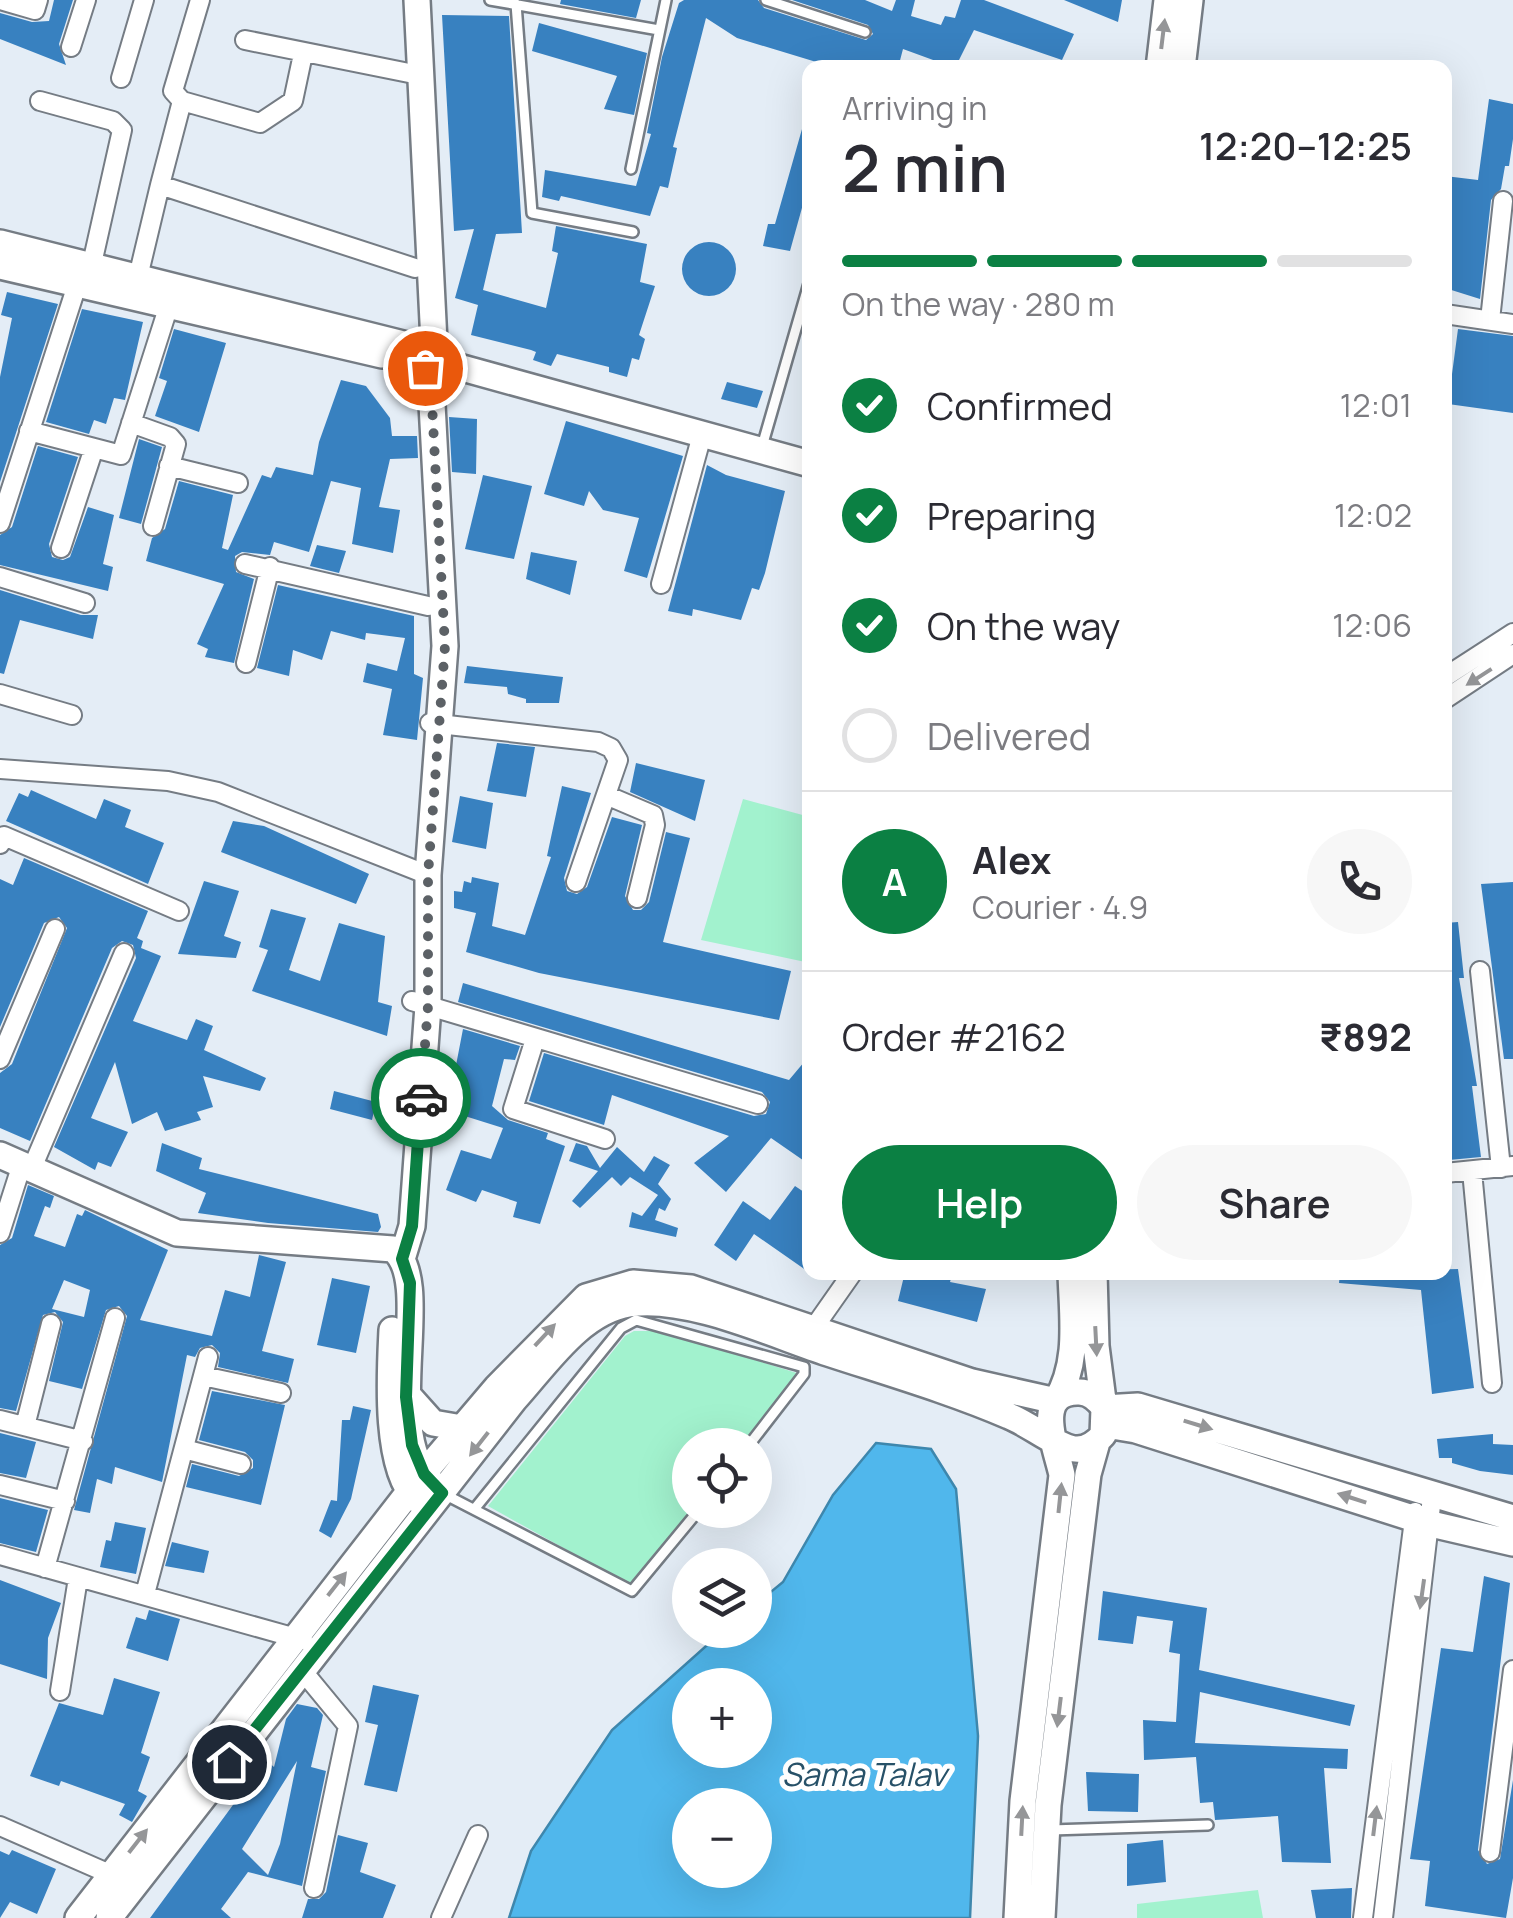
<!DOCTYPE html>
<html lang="en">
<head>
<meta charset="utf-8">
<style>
  body { margin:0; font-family:Manrope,sans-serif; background:#f7f7f7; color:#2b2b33; height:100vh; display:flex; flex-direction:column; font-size:38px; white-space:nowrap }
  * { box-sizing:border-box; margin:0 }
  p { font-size:32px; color:#7c7c81 }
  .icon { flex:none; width:55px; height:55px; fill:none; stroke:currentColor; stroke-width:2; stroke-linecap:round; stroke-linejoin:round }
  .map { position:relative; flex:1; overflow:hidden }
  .details { position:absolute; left:802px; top:60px; width:650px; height:1220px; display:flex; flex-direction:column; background:#fff; border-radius:20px; box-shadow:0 10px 40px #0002 }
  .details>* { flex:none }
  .fabs { position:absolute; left:672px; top:1428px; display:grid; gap:20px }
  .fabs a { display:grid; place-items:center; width:100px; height:100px; border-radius:50%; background:#fff; box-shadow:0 10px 40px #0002; font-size:50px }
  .pin { position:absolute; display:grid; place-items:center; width:85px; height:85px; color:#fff; margin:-42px; border:5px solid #fff; border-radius:50%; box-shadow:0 2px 10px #0007 }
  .courier { position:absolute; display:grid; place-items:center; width:100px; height:100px; margin:-50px; border:8px solid #0b8043; border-radius:50%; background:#fff; color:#222; box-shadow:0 2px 12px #0007 }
  .head em { font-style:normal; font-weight:600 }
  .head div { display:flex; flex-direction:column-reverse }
  .head { display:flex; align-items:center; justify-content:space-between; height:170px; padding:0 40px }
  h1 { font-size:65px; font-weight:600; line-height:75px }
  .bar { display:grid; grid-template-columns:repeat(4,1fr); gap:15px 10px; align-content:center; height:120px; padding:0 40px }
  .bar i { height:12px; border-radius:8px; background:#e1e1e2 }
  .bar .selected { background:#0b8043 }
  .bar p { grid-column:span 4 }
  .line { display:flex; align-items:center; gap:25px; padding:0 40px; border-top:2px solid #e1e1e2 }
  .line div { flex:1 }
  .round { display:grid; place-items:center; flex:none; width:105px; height:105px; border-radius:52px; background:#f7f7f7 }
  ol { padding:0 40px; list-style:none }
  li { display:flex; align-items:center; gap:30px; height:110px }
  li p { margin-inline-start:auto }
  li .icon { padding:10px; border-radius:50%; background:#0b8043; color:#fff; stroke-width:4 }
  li:last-child { color:#7c7c81 }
  li i { width:55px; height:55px; border:5px solid #e1e1e2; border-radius:50% }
  .action { display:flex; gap:20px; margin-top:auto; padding:20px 40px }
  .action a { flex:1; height:115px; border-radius:60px; background:#0b8043; color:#fff; font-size:40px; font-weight:600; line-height:115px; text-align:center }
  .action a+a { background:#f7f7f7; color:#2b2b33 }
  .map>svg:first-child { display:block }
  .green { fill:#a2f2ce }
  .water { fill:#50b7ec; stroke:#3e87ad; stroke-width:2.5; fill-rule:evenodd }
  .building { fill:#3881c0; fill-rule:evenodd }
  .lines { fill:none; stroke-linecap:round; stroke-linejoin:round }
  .lane-casing { stroke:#757c84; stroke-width:14 }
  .street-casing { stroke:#757c84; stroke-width:22 }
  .secondary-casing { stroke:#757c84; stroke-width:30 }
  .lane { stroke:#fff; stroke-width:9 }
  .street { stroke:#fff; stroke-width:18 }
  .secondary { stroke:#fff; stroke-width:25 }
  .oneway { fill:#959698 }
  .done { stroke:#5c6166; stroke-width:10; stroke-dasharray:0 18 }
  .route { stroke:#0b8043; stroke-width:12 }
  .labels { text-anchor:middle; stroke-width:10; stroke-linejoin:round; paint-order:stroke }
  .water-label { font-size:32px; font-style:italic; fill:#275168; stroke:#fff }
</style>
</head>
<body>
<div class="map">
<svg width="1513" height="1918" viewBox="0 0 1513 1918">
  <rect width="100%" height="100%" fill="#e4edf6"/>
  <path class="green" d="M743,799l67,18v146l-109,-23z
    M634,1331h28l138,43 -55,71h-55v65h5l-58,74 -7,1 -142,-79 137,-170z
    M1258,1890l5,28h-126v-14z"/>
  <path class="water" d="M876,1443l55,6 25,40 22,247 -8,182h-461l22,-67 81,-121 112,-100h31v-25l28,-23 50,-87zM690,1685h65v65h-65zM690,1805h65v65h-65z"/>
  <path class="building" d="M54,0h19l-14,44 7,21 -66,-26v-26l32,9 17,-1z
    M561,0h80l-5,18 -76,-14z
    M684,0h74l6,8 102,32 7,-6 -5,-9 -76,-25h73l27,11 4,-11h19l-4,16 30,9 4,-9 10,2 6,-18h23l90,34 -12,26 -88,-30 -19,38 -52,-19 -5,19h-62l-99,-30 -31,-20 -33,129 4,1 -9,40 -8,-2 -10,30 -89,-20 -2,5 -17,-4 3,-27 91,16 15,-52 -4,-1 15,-76 17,-54z
    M1064,0h58l-4,22z
    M442,15l67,1 13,217 -26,1 -13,56 63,18 12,-55 -6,-2 4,-25 91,18 -7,38 15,4 -16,49 6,4 -6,21 -7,-2 -5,19 -18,-5v-5l-52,-13 -6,12 -18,-6 3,-8 -5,-2 -60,-15 7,-30 -23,-7 19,-69 -20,2z
    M539,23l108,30 -13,62 -30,-6 13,-33 -85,-25z
    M1489,99l24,5v35l-4,27h-4l-4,23 -10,11 -11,99 -35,-11v-112l33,4z
    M806,115l4,1v63l-20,72 -27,-5 5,-22h7z
    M682 269a27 27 0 1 1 54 0a27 27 0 1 1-54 0Z
    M7,292l51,12 -58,178v-105l12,-59 -11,-3z
    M82,309l61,13 -18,78 -11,-2 -8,26 -12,-4 -5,14 -43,-12z
    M174,329l52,14 -27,89 -44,-16 12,-35 -8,-3z
    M1458,329l55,7v77l-65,-9z
    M341,380l25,6 24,32 2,18h25l1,22 -28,1 -11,48 21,3 -7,43 -41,-9 9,-56 -30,-7 -22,71 -35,-10 -4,13 -28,-3 -7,4 1,16 18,7 -20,84 -29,-6 3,-8 -11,-5 27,-60 -78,-23 6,-23 13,-9 14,-48 54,14 -11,53 6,2 34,-75 9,3 5,-11 37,8 6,-33z
    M727,382l36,9 -6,17 -36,-9z
    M449,417l28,2 -1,55 -24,-2z
    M566,421l117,35 -36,122 -23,-7 15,-53 -36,-8 -14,-19 -5,15 -40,-12z
    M139,439l23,8 -21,77 -22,-6z
    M38,446l40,11 -29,87 3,13 11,3 7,-3 18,-50 26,8 -11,49 10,3 -5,24 -108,-26v-30l12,-8z
    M707,465l19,10 59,16 -20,82 -6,17 -7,-2 -11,32 -48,-11 -1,7 -24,-5z
    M483,475l49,11 -18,73 -49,-10z
    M317,545l29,6 -7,22 -29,-7z
    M531,552l46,9 -7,34 -44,-16z
    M278,585l136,31v58l9,4 -6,62 -34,-5 9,-46 -29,-7 4,-19 30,8 8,-33 -39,-5 -1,7 -34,-9 -9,29 -29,-10 -4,26 -32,-8z
    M0,590l81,25h17l-5,24 -73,-19 -16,54 -4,-1z
    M467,666l96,11 -4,26h-33v-4l-18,-5 -1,-7 -43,-4z
    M497,743l38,4 -9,50 -39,-6z
    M636,763l69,17 -10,41 -65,-29z
    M562,786l29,7 -27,85 3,13 10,3 10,-7 25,-70 30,8 -17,71 8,14h8l8,-8 17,-70 24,6 -27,104 128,29 -12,49 -240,-47 -73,-21 10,-39 -22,-5v-17l8,1 2,-11 7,2 1,-6 27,6 -7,43 33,9 26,-78 -4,-1z
    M31,790l65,29 8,-20 27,11 -6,17 39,16 -16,41 -142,-63 13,-28 9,4z
    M460,796l33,7 -7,46 -34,-7z
    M233,821l31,5 105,48 -13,30 -135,-52z
    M24,858l124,53 -11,27 6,3 -2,7 20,8 -28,65 54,19 9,-21 17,7 -9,24 62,28 -6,13 -57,-15 10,31 -16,5 4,8 -36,11 -8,-19 -25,12 -17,-62 -24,56 37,14 -17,35 -13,-5 -3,8 -41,-23 82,-189 -3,-13 -11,-4 -10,7 -82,193 -30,-13v-55l12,-9 55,-136 -8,-11 -15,6 -44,104v-148l13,6z
    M204,881l35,10 -15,45 17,6 -5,16 -58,-4z
    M1513,882v177h-9l-23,-175z
    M271,909l35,9 -17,52 31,11 19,-58 46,13 -7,66 14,4 -5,30 -135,-45 16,-41 -9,-3z
    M1458,922l6,56h-5l18,108h-5l9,71 -32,3 -4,-39v-198z
    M463,983l326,97 21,-25v110l-39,-27 -45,54 -32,-29 35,-27 -117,-41 -8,30 -75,-24 15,-48 210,63 12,-2 4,-12 -8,-10 -304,-90z
    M463,1029l57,17 -5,14 -11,-1 -12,47 16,14 40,13 -2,6 19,7 -25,78 -27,-7 4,-15 -35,-12 -6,12 -30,-12 15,-40 30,9 12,-31 -51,-16 7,-24 -7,-2z
    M334,1091l42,11 -4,18 -42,-11z
    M162,1143l40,15 -3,11 179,45 3,13 -3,5 -110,-9 -70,-10 8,-20 -50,-22z
    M576,1143l11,3 13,22 17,-21 27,25 10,-16 16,9 -12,19 13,15 -6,12 -6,-3 -4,12 23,8 -2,9 -47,-10 3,-15 10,4 16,-21 -28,-18 -9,9 -9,-9 -32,31 -8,-7 26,-30 -29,-10z
    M28,1185l26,11 -4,12 -5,-2 -11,30 31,11 12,-33 5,2 3,-6 83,40 -28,70 72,16 13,-46 25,7 9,-42 27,7 -24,89 32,8 -6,24 -70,-16 2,-14 -8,-8 -12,3 -5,9 -8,-2 -25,127 -47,-15 -3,17 -15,-5 -7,34 -16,-3 53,-194 -8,-10 -13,4 -24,79 -33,-8 14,-59 -8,-10 -12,3 -27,96 -16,-3v-163l12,-7zM64,1280l26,10 -6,27 -32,-8z
    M795,1186l15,10v77l-56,-39 -18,27 -22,-16 29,-44 27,19z
    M1458,1269l16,119 -42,6 -11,-104 -82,-7 1,-11z
    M905,1272h48l-3,10 36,7 -9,33 -79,-21z
    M332,1278l38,8 -14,67 -39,-8z
    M212,1391l73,14 -24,100 -75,-18 6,-23 47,12 14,-8v-8l-8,-8 -46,-12z
    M353,1406l18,4 -20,89 -20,39 -12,-7 12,-31 6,1 5,-81h8z
    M0,1433l36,9 -10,36 -26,-5z
    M1493,1434v10l20,1v30l-33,-4 -28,-8v-5h-13l-2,-19z
    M0,1498l48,12 -12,42 -36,-9z
    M115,1522l31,6 -10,46 -36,-7 6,-27 5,1z
    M172,1542l37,9 -5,22 -39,-7z
    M1484,1576l26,7 -32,267 9,14 13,-5 13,-79v98l-7,40 -81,-12 5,-45 -20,-2 31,-211 32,4z
    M0,1580l61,23 -13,35 -1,41 -47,-15z
    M1103,1591l104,17 -8,62 156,35 -5,21 -150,-34 -5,51 153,6 -1,20 -23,-1 7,95 -49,-1 -4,-46 -63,4 -2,-18 -13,1 -4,-46 -52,3 -1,-40 33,2 4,-68 -11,-2 4,-31 -36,-5 -4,28 -35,-4z
    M149,1610l31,9 -12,42 -42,-13 10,-31 10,3z
    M114,1678l46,14 -19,61 9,4 -12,34 9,5 -15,26 -13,-7 6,-11 -64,-23 -2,5 -29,-10 29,-73 44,12z
    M373,1685l46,10 -22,97 -33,-7 14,-60 -13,-3z
    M297,1704l20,4 6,7 -12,52 15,4 -24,115 -54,-14 -27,37 10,9h-81l116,-158 8,7 12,-48zM297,1761l-17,83 -12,31 -26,-26z
    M1086,1772l53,2 -1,38 -50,-1z
    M338,1835l30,8 -8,29 36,13 -13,33h-81l6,-19h11l7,-7z
    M1163,1840l3,42 -39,4v-42z
    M12,1850l44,19 -19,45 -27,-12 -10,16v-67l9,4z
    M1352,1888l-1,30h-35l-5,-28z"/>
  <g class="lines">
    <g class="lane-casing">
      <path id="lane" d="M490,0l169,30
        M766,0l99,32
        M516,4l16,209 101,19
        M631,169l35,-169
        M761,450l49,-170
        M444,1494l188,97 67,-81
        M476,1507l145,-179 15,-8 168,47v7l-55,71
        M1051,1830l157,-5"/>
    </g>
    <g class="street-casing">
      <path id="street" d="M0,0l35,10 3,-10
        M245,40l164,33
        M71,47l15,-47
        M121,78l23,-78
        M40,101l73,20 9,9 -33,147
        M182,101l78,22 33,-22 10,-47
        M160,185l22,-84 -9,-10 27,-91
        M138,277l22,-92 255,83
        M1445,314l68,10
        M1490,320l13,-119
        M131,423l39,14 6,7 -23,82
        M29,431l92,24 48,-150
        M169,466l69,17
        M0,523l77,-238
        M61,548l33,-100
        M245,564l183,42
        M0,577l85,26
        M661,584l41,-149
        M246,663l24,-96
        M1445,677l68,-44
        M0,694l72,21
        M1445,699l68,-45
        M430,723l168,19 13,6 7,12 -42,122
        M0,769l168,12 50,11 210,83
        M606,795l47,20 2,10 -18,73
        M0,844l4,-8 175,75
        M1480,971l21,197
        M412,1001l346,103
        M535,1039l-22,70 92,30
        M0,1059l55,-130
        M32,1168l92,-215
        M1472,1171l20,212
        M1445,1173l68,-7
        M0,1233l22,-69
        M813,1329l40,-57
        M203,1376l78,17
        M0,1420l83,21
        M25,1426l26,-102
        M184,1449l57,15
        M0,1485l65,16
        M0,1555l303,85
        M45,1568l70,-250
        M145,1594l63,-237
        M301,1669l47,57 -34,162
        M60,1691l18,-113
        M0,1826l112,49
        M1490,1852l23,-182
        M441,1918l37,-83
        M1363,1918l52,-406
        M1383,1918l49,-421"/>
    </g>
    <g class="secondary-casing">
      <path id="secondary" d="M417,0l17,342
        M1159,68l8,-68
        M1182,68l8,-68
        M0,243l411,103
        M0,266l382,89
        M437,361l373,103
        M0,1155l177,78 216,16c43,33 -15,181 39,234
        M402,1259l10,-33 16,-220v-131l17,-229 -15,-279
        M1094,1272l2,74 8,62 34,-2 375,112
        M392,1330c-2,42 -8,138 24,169
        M407,1394l26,29 29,5
        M1106,1425l30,5 295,94 82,19
        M78,1918l345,-444 74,-87 89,-90 47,-14 58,5 281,94 84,19c24,-39 16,-85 15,-129
        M109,1918l405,-518c32,-35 66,-88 115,-96 59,-9 144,31 199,49 61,20 123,38 181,63 20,8 41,26 61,32 13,4 24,-3 33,-13l1,-27c-7,-10 -15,-17 -27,-16 -45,1 -20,58 -15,83l-39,326 -6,117
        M1042,1918l6,-113 40,-331 9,-32"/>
    </g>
    <use href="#lane" class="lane"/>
    <use href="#street" class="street"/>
    <use href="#secondary" class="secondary"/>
  </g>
  <defs><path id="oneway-solid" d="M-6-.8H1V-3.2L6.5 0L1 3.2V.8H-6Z" transform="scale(2.5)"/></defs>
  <g class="oneway">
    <use href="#oneway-solid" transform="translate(1163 34) rotate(-83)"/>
    <use href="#oneway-solid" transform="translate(1479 677) rotate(147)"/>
    <use href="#oneway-solid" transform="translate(545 1335) rotate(-47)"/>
    <use href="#oneway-solid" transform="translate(1096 1341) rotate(87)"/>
    <use href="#oneway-solid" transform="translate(1198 1425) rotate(17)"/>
    <use href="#oneway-solid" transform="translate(479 1444) rotate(128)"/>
    <use href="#oneway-solid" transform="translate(1060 1498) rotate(-84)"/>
    <use href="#oneway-solid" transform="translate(1352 1498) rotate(-162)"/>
    <use href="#oneway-solid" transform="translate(337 1584) rotate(-52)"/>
    <use href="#oneway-solid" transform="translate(1422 1594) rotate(98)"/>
    <use href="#oneway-solid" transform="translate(1059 1712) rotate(97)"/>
    <use href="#oneway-solid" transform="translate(1022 1821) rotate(-87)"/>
    <use href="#oneway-solid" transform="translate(1375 1821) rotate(-83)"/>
    <use href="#oneway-solid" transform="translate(138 1841) rotate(-52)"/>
  </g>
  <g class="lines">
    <path class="done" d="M421,1098l7,-92v-131l17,-229 -15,-279 -5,1"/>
    <path class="route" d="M229,1762l213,-269 -18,-19 -12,-29 -6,-48 4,-114 -8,-24 10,-33 9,-128"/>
  </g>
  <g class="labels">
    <g class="water-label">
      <text x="864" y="1786">Sama Talav</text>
    </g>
  </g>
</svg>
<div class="fabs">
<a><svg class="icon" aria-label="locate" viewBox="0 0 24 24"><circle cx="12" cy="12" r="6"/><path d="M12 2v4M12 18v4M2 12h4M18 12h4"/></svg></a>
<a><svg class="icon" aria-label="layers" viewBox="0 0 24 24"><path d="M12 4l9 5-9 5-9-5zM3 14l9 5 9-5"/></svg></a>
<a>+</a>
<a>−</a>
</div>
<div class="pin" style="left:425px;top:368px;background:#ea580c"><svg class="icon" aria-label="bag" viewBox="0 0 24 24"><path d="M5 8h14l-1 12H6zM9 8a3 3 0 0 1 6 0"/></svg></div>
<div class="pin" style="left:229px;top:1762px;background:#1f2937"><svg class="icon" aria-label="home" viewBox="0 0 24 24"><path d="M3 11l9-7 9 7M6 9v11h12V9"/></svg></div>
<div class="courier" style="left:421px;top:1098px"><svg class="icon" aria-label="car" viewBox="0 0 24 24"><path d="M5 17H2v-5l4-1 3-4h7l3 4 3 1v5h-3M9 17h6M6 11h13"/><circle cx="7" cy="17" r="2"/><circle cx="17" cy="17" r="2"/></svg></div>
<section class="details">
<div class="head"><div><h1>2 min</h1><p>Arriving in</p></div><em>12:20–12:25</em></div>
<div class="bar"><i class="selected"></i><i class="selected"></i><i class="selected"></i><i></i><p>On the way · 280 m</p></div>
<ol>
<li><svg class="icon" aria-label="check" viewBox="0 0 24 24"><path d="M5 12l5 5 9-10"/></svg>Confirmed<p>12:01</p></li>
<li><svg class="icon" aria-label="check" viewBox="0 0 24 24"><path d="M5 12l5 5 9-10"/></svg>Preparing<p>12:02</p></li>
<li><svg class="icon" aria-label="check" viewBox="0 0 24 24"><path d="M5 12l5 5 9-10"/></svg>On the way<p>12:06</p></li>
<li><i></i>Delivered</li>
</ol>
<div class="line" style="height:180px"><b class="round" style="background:#0b8043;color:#fff">A</b><div><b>Alex</b><p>Courier · 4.9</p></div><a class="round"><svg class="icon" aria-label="phone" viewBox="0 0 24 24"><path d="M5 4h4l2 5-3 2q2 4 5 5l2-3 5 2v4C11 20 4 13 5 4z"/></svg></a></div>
<div class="line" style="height:130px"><div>Order #2162</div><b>₹892</b></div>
<div class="action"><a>Help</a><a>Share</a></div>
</section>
</div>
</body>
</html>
